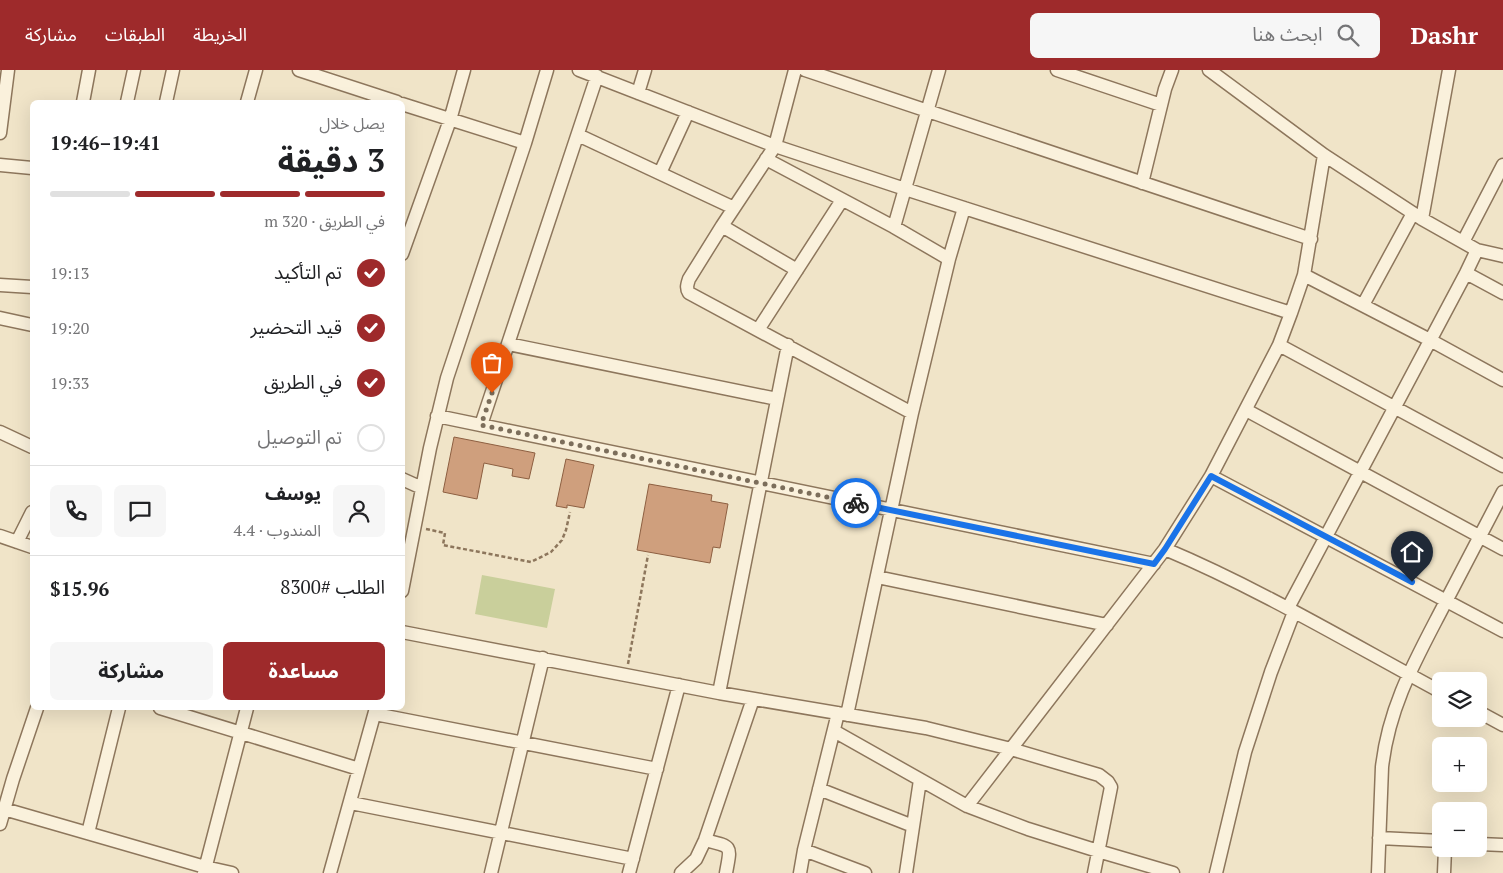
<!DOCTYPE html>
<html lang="ar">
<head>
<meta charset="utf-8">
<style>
  body { margin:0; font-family:"PT Serif","Noto Sans Arabic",serif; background:#f6f6f6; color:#202124; direction:rtl; height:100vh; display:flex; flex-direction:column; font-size:19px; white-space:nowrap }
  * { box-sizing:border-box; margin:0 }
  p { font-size:16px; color:#757577 }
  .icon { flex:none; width:28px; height:28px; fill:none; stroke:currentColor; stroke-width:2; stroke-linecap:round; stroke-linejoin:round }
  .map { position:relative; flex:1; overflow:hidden; direction:ltr }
  .panel { position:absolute; left:30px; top:30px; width:375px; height:610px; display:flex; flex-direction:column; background:#fff; border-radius:8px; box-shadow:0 5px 20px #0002; direction:rtl }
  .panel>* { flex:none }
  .fabs { position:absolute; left:1432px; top:602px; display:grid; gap:10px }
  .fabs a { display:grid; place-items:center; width:55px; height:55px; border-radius:8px; background:#fff; box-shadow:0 5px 20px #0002; font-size:25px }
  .pin { position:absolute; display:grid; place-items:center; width:42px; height:42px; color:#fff; margin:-51px -21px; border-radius:50% 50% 50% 0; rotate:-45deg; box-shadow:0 0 5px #0007 }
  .pin .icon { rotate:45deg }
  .courier { position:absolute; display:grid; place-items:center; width:50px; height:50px; margin:-25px; border:4px solid #1a73e8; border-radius:50%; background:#fff; color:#222; box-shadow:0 1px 6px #0007 }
  .summary em { font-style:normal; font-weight:700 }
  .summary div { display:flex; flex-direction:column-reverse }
  .summary { display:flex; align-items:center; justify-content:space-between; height:85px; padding:0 20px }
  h1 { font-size:32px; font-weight:700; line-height:38px }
  .bar { display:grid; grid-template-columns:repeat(4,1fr); gap:8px 5px; align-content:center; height:60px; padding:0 20px }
  .bar i { height:6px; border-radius:4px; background:#e0e0e0 }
  .bar .current { background:#9e2a2b }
  .bar p { grid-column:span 4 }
  .line { display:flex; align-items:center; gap:12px; padding:0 20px; border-top:1px solid #e0e0e0 }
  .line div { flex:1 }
  .round { display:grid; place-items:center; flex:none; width:52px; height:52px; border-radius:8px; background:#f6f6f6 }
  ol { padding:0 20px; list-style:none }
  li { display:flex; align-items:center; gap:15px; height:55px }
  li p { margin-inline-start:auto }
  li .icon { padding:5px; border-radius:50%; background:#9e2a2b; color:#fff; stroke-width:4 }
  li:last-child { color:#757577 }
  li i { width:28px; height:28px; border:2px solid #e0e0e0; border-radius:50% }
  .cta { display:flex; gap:10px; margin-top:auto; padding:10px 20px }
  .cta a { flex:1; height:58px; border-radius:8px; background:#9e2a2b; color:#fff; font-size:20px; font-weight:700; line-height:58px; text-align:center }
  .cta a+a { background:#f6f6f6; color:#202124 }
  header { display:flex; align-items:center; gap:30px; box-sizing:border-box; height:70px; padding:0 25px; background:#9e2a2b; color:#fff }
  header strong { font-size:24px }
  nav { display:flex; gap:28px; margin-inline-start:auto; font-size:18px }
  .search { width:350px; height:45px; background:#f6f6f6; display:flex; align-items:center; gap:12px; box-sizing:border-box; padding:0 18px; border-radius:8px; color:#757577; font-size:19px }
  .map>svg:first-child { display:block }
  .green { fill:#c9cf9b }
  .building { fill:#cf9f7d; stroke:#8d5f41 }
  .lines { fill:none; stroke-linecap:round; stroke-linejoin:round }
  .minor-casing { stroke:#8d765c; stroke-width:15 }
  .path { stroke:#8d765c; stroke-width:2.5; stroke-dasharray:4 2.5; stroke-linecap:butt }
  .minor { stroke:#faf1dc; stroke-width:12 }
  .done { stroke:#7c6e5b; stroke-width:5; stroke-dasharray:0 9 }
  .route { stroke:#1a73e8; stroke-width:6 }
</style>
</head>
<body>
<header>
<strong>Dashr</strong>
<div class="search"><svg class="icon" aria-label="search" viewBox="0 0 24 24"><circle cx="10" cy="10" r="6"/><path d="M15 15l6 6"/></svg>ابحث هنا</div>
<nav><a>الخريطة</a><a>الطبقات</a><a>مشاركة</a></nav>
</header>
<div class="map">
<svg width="1503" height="803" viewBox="0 0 1503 803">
  <rect width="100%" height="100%" fill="#f0e4c8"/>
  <path class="green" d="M482,505l73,14 -8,39 -72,-14z"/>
  <path class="building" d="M454,367l81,16 -6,26 -17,-3 1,-7 -29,-6 -7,36 -34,-7z
    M566,389l28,6 -10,43 -17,-3v3l-11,-2z
    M649,414l63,11 -1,6 17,3 -8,44 -7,-1 -3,16 -73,-13z"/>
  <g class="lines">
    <g class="minor-casing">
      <path id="minor" d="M299,0l98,32
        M579,0l196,76 130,43 386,124
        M795,0l-20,76 -53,80 -33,53c-2,6 -3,9 0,14l223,120
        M805,0l506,169
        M1057,0l104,35
        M1209,0l115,85 98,64 55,31 26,6
        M638,23l7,-23
        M83,32l6,-32
        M127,32l7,-32
        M166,32l7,-32
        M247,32l9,-32
        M402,34l123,39
        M0,63l8,-63
        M578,65l156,73
        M766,89l128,68 55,32
        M0,95l32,3
        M660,103l28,-61
        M1142,113l23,-94 7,-19
        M1422,149l27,-149
        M722,156l75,44
        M894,157l45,-157
        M1463,172l40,-77
        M402,184l48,-134 14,-50
        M1466,203l37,20
        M1304,205l126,65 73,40
        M0,215l32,2
        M1363,235l50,-92
        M0,248l32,7
        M758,260l84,-130
        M508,274l269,55
        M1279,275l224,121
        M1246,340l257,139
        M437,346l717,148
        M481,355l116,-349
        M0,362l32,15
        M1211,406l292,155
        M402,409l20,9
        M0,466l32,11
        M17,472l15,-30
        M1165,479c95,40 185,94 276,143
        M877,507l230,48
        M402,521l28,-143 17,-70 78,-235 22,-73
        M1288,538l178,-335 11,-23
        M402,562l317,61 207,35 85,21 88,26 9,7 3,5 -17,86
        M719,623l69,-348
        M160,638l199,61
        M1479,642l24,13
        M375,644l282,55
        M847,645l65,-302 37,-154 15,-51
        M834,661l133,75 61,23 70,22 75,22
        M819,719l94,37
        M351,733l282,56
        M967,736l198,-257 46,-73 68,-131 12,-32 13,-38 20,-120
        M4,739l201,58 27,6
        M0,754l13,-45 24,-71
        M88,763l31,-125
        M1379,768l62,3
        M705,770c28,7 26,5 21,33
        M1479,774l24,1
        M804,780l61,23
        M204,803l43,-165
        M330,803l46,-165
        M491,803l52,-215
        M629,803l50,-188
        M681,803l15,-14 9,-19 48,-141
        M800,803l4,-23 34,-137
        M906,803l14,-93
        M1216,803l29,-121 26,-80 23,-60
        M1378,803l4,-106c7,-61 33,-106 61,-160 20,-38 40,-77 60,-115
        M1444,803l1,-24"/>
    </g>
    <path class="path" d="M426,459l19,4 -2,12 88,17 20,-10 11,-12 4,-10 4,-18
      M628,594l20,-109"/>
    <use href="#minor" class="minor"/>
  </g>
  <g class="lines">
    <path class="done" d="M492,323l-11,32 375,78"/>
    <path class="route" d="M856,433l298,61 11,-15 46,-73 201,106"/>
  </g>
</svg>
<div class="fabs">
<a><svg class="icon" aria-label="layers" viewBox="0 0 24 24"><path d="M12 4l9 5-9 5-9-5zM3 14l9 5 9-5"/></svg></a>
<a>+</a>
<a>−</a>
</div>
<div class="pin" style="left:492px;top:323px;background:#ea580c"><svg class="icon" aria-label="bag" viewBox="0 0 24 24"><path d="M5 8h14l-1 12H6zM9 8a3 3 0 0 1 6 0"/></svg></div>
<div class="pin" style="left:1412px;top:512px;background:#1f2937"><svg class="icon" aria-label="home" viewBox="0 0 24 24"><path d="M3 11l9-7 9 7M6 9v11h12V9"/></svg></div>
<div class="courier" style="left:856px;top:433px"><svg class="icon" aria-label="bike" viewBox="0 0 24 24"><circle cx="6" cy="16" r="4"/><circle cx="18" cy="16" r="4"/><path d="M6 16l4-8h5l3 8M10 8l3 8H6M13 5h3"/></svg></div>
<section class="panel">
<div class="summary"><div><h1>3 دقيقة</h1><p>يصل خلال</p></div><em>19:41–19:46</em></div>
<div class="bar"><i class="current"></i><i class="current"></i><i class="current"></i><i></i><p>في الطريق · 320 m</p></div>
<ol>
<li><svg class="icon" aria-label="check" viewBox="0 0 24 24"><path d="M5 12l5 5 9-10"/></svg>تم التأكيد<p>19:13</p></li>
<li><svg class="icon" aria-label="check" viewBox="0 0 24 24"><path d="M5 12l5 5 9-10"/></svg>قيد التحضير<p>19:20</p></li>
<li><svg class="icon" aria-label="check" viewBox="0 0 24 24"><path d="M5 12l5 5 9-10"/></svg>في الطريق<p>19:33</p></li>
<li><i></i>تم التوصيل</li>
</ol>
<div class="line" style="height:90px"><a class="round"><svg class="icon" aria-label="person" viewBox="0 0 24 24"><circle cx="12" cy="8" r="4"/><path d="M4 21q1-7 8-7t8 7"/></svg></a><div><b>يوسف</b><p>المندوب · 4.4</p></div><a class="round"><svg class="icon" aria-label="chat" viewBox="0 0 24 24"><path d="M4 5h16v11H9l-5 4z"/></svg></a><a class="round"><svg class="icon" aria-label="phone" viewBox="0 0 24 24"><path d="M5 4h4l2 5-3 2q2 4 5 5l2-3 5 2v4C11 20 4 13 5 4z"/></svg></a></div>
<div class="line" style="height:65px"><div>الطلب #8300</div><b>$15.96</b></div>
<div class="cta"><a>مساعدة</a><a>مشاركة</a></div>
</section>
</div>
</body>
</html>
